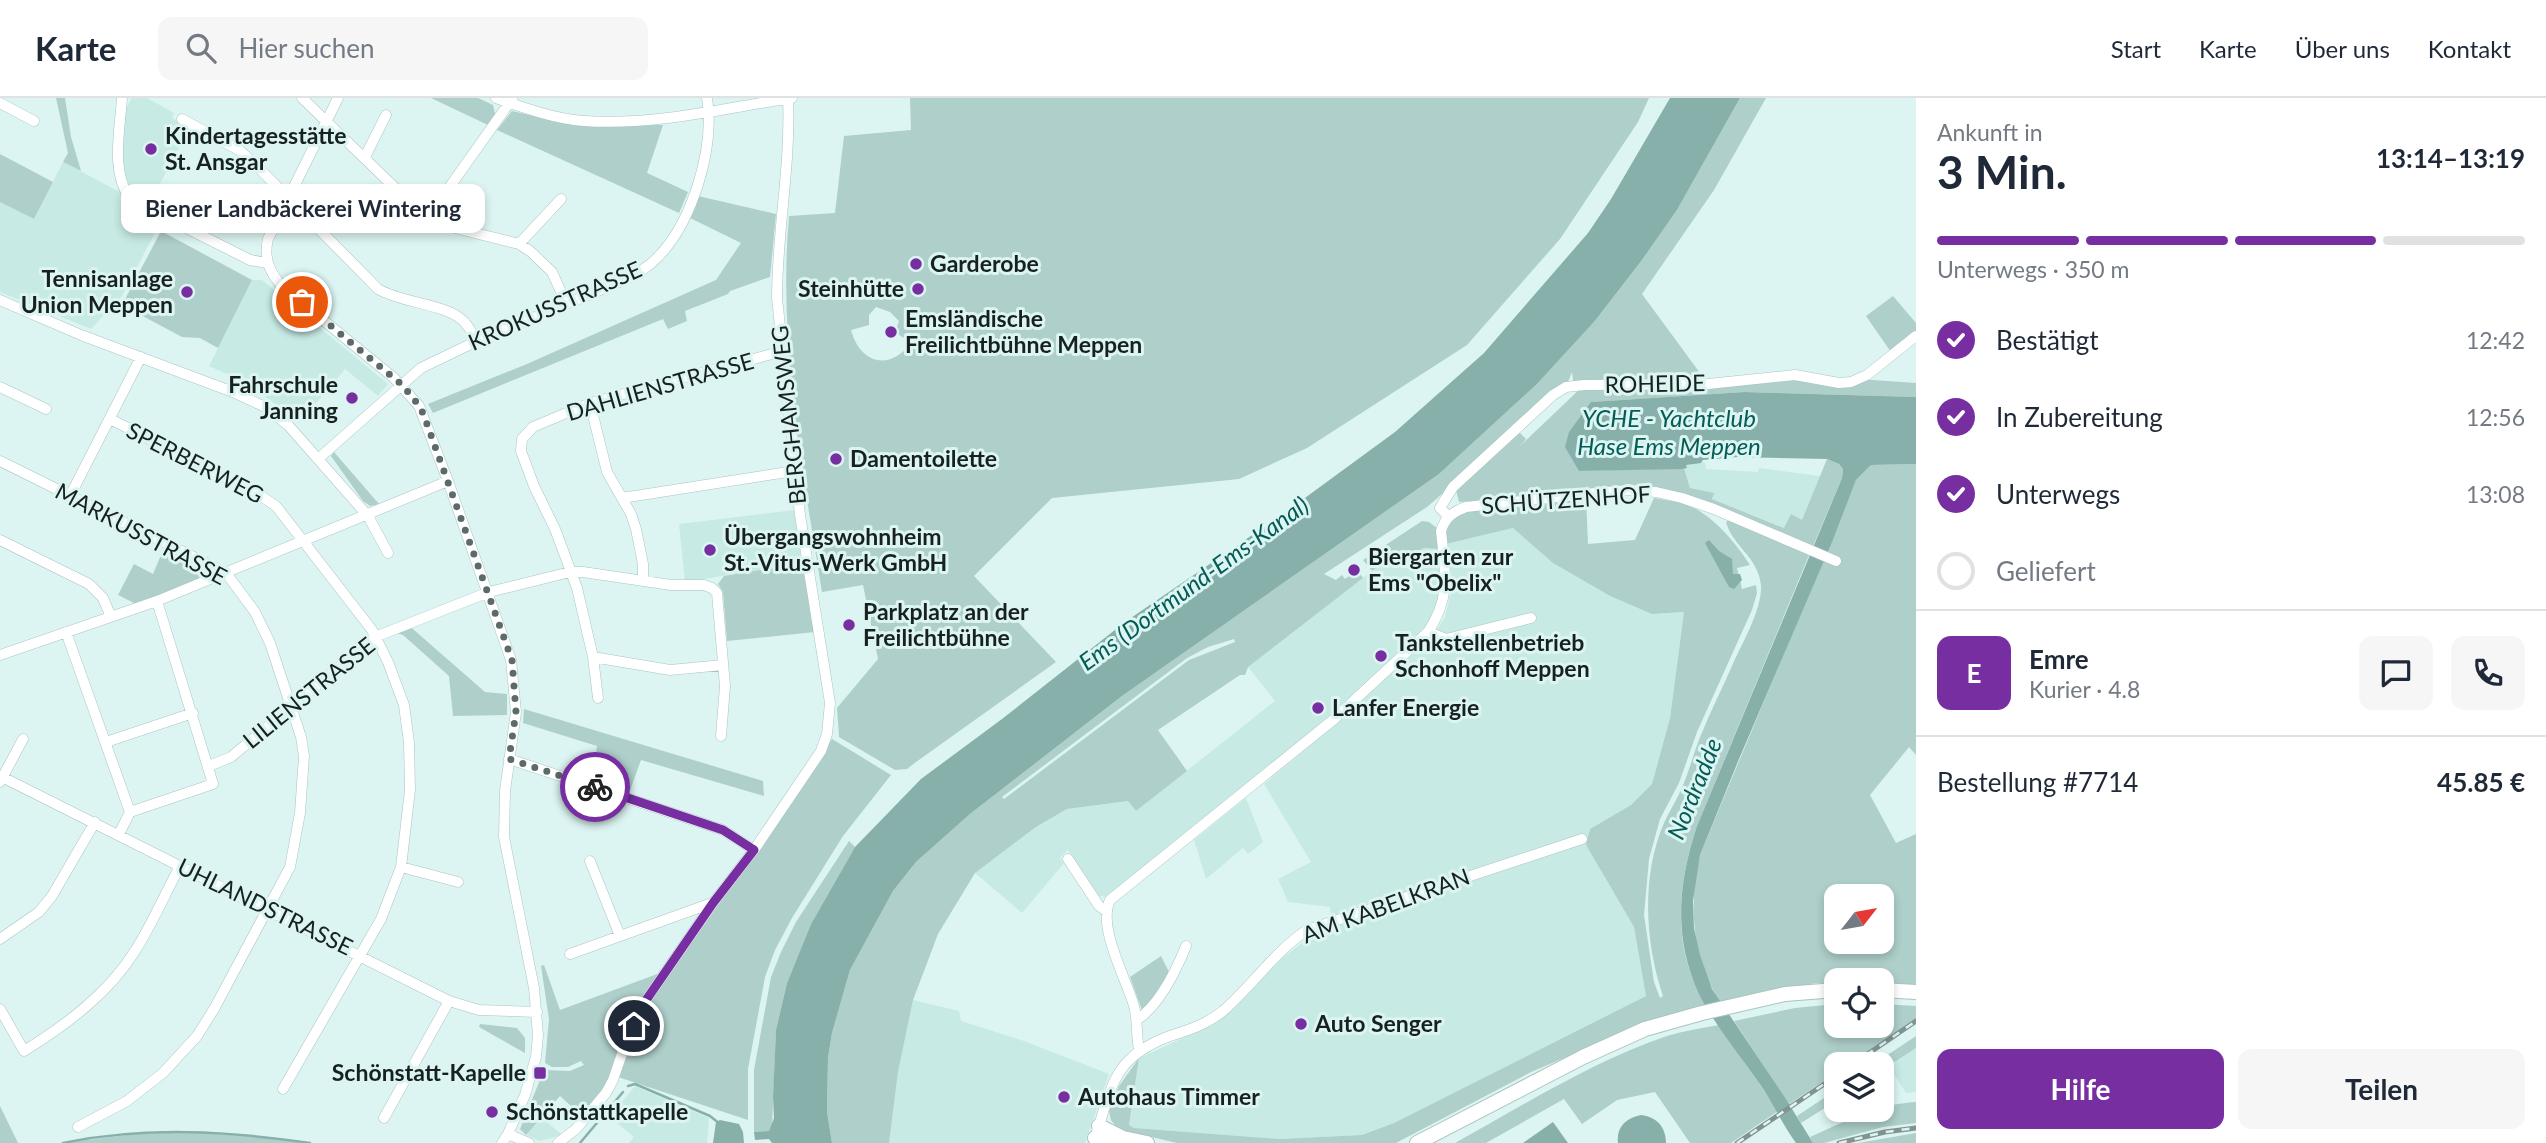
<!DOCTYPE html>
<html lang="de">
<head>
<meta charset="utf-8">
<style>
  body { margin:0; font-family:Lato,sans-serif; background:#f6f6f7; color:#1f2937; height:100vh; display:flex; flex-direction:column; font-size:26px; white-space:nowrap }
  * { box-sizing:border-box; margin:0 }
  p { font-size:23px; color:#747a83 }
  .icon { flex:none; width:38px; height:38px; fill:none; stroke:currentColor; stroke-width:2; stroke-linecap:round; stroke-linejoin:round }
  .map { position:relative; flex:1; overflow:hidden }
  .sheet { display:flex; flex-direction:column; background:#fff; width:630px }
  .sheet>* { flex:none }
  .needle { width:46px; rotate:59deg }
  .fabs { position:absolute; left:1824px; top:786px; display:grid; gap:14px }
  .fabs a { display:grid; place-items:center; width:70px; height:70px; border-radius:14px; background:#fff; box-shadow:0 4px 10px #0003; font-size:35px }
  .pin { position:absolute; display:grid; place-items:center; width:60px; height:60px; color:#fff; margin:-30px; border:4px solid #fff; border-radius:50%; box-shadow:0 2px 7px #0007 }
  .courier { position:absolute; display:grid; place-items:center; width:70px; height:70px; margin:-35px; border:5px solid #762ea1; border-radius:50%; background:#fff; color:#222; box-shadow:0 2px 9px #0007 }
  .bubble { position:absolute; height:49px; border-radius:14px; background:#fff; box-shadow:0 4px 10px #0003; font-size:23px; font-weight:700; line-height:49px; text-align:center }
  .overview em { font-style:normal; font-weight:700 }
  .overview div { display:flex; flex-direction:column-reverse }
  .overview { display:flex; align-items:center; justify-content:space-between; height:119px; padding:0 21px }
  h1 { font-size:46px; font-weight:700; line-height:52px }
  .bar { display:grid; grid-template-columns:repeat(4,1fr); gap:10px 7px; align-content:center; height:84px; padding:0 21px }
  .bar i { height:9px; border-radius:5px; background:#e0e1e3 }
  .bar .active { background:#762ea1 }
  .bar p { grid-column:span 4 }
  .line { display:flex; align-items:center; gap:18px; padding:0 21px; border-top:2px solid #e0e1e3 }
  .line div { flex:1 }
  .round { display:grid; place-items:center; flex:none; width:74px; height:74px; border-radius:14px; background:#f6f6f7 }
  ol { padding:0 21px; list-style:none }
  li { display:flex; align-items:center; gap:21px; height:77px }
  li p { margin-inline-start:auto }
  li .icon { padding:7px; border-radius:50%; background:#762ea1; color:#fff; stroke-width:4 }
  li:last-child { color:#747a83 }
  li i { width:38px; height:38px; border:4px solid #e0e1e3; border-radius:50% }
  .cta { display:flex; gap:14px; margin-top:auto; padding:14px 21px }
  .cta a { flex:1; height:80px; border-radius:14px; background:#762ea1; color:#fff; font-size:28px; font-weight:700; line-height:80px; text-align:center }
  .cta a+a { background:#f6f6f7; color:#1f2937 }
  header { display:flex; align-items:center; gap:42px; box-sizing:border-box; height:98px; padding:0 35px; background:#fff; border-bottom:2px solid #e0e1e3 }
  header strong { font-size:33px }
  nav { display:flex; gap:38px; margin-inline-start:auto; font-size:24px }
  .search { width:490px; height:63px; background:#f6f6f7; display:flex; align-items:center; gap:18px; box-sizing:border-box; padding:0 24px; border-radius:14px; color:#747a83; font-size:26px }
  main { display:flex; flex:1; min-height:0 }
  .map>svg:first-child { display:block }
  .built { fill:#c7eae5 }
  .green { fill:#aecfca; fill-rule:evenodd }
  .water { fill:#88b0aa }
  .lines { fill:none; stroke-linecap:round; stroke-linejoin:round }
  .stream { stroke:#88b0aa; stroke-width:2.5 }
  .minor-casing { stroke:#abc4c0; stroke-width:11 }
  .highway-casing { stroke:#abc4c0; stroke-width:16 }
  .minor { stroke:#fff; stroke-width:10 }
  .highway { stroke:#fff; stroke-width:14 }
  .rail-casing { stroke:#819491; stroke-width:5 }
  .rail { stroke:#dcf5f2; stroke-width:2.5; stroke-dasharray:8; stroke-linecap:butt }
  .done { stroke:#5c6b69; stroke-width:7; stroke-dasharray:0 12.6 }
  .route { stroke:#762ea1; stroke-width:9 }
  .poi-dot { fill:#762ea1; stroke:#dcf5f2; stroke-width:2.5 }
  .labels { text-anchor:middle; stroke-width:6; stroke-linejoin:round; paint-order:stroke }
  .poi-label { font-size:23px; font-weight:bold; fill:#17211f; stroke:#dcf5f2; text-anchor:start }
  .street-label { font-size:23px; fill:#17211f; stroke:#dcf5f2 }
  .water-label { font-size:24px; font-style:italic; fill:#055b55; stroke:#dcf5f2 }
</style>
</head>
<body>
<header>
<strong>Karte</strong>
<div class="search"><svg class="icon" aria-label="search" viewBox="0 0 24 24"><circle cx="10" cy="10" r="6"/><path d="M15 15l6 6"/></svg>Hier suchen</div>
<nav><a>Start</a><a>Karte</a><a>Über uns</a><a>Kontakt</a></nav>
</header>
<main>
<div class="map">
<svg width="1916" height="1045" viewBox="0 0 1916 1045">
  <rect width="100%" height="100%" fill="#dcf5f2"/>
  <path class="built" d="M132,0h15l27,15 -2,5 18,9 -41,77 -19,-13 -7,-18v-60z
    M63,64l55,29 30,28 11,6 -37,71 -31,33 -91,-37v-90l34,17z
    M252,182h10l126,104 -10,12 -33,-27 -46,54 -48,-38 -42,-19z
    M1705,364l1,7 52,3 1,-4 61,8 -18,45 -17,7 -73,-29 1,-6 -23,-5 -6,-20 2,-3z
    M794,412l8,53 -117,19 -6,-58z
    M1513,430l40,35 57,33 42,18 32,-2 -14,106 -18,66 -21,21 -41,24 -4,16 48,82 12,69 -252,127 -32,12 -82,4 -146,-11 -5,-3 10,-67 77,-35 24,-21 42,-44 28,-21 -3,-7 24,-12 -1,-11 -42,-5 -10,-23 33,-17 -47,-78 48,-40 121,-108 12,-19 8,-34 -7,-39z
    M1424,450l14,1 4,25 -4,30 -13,25 -95,87 -222,181 -9,-1 -31,-46 -8,8 4,5 -42,50 -47,-40 61,-46 31,-18 61,-8 8,10 139,-110 -27,-34 134,-104 14,4z
    M1246,700l17,44 -15,12 -5,-6 -37,31 -12,-39z
    M913,902l46,11 2,10 63,20 85,33 -24,69h-196l9,-71z
    M1916,950v44l-10,1 -17,-27z
    M635,988l74,32 -2,25h-78l5,-6 -24,-20z
    M541,1019l21,18 -22,6 -14,-6z"/>
  <path class="green" d="M56,0h9l6,39 10,34 -18,-9 5,-9z
    M431,0h47l15,7 2,9 -7,11z
    M910,0h739l-11,24 -78,117 -93,106 -160,103 -68,31 -187,19 -78,78 82,86 -140,100 -9,7 -12,1 -56,-33 -2,-29 41,-49 -15,-74 -41,7c-20,-124 -44,-250 -33,-376l46,-3 9,-77 67,-6zM876,209l14,5 9,9 -4,11 16,11c-22,29 -51,20 -60,-13l18,-5v-10z
    M1740,0h26l-52,92 -72,104 66,90 87,-9 44,8 19,-4 58,4v14l-172,-5 -152,10 -13,69 105,-3 6,20 24,5 -2,6 72,29 7,-14 11,6 25,-61 12,5 4,5 -1,9 -29,68 -97,-41 -59,-17 -198,14 -3,-12 62,-59 8,8 -6,7 63,-60h-9l-2,-14 -6,15 -139,120 -103,67 12,6 6,-5 3,4 12,-9 6,8 -115,89 -3,8h-5l-82,55 29,41 -51,40 -8,-10 -61,8 -31,18 -61,46 -37,61 -25,66 -15,72 -9,71h-57l-5,-31 1,-53 4,-26 18,-63 43,-79 23,-29 54,-48 152,-118 317,-222 98,-90 57,-62 48,-62 35,-50zM1234,541l1,3 -46,18 -185,139 -2,-2 185,-139 21,-11z
    M512,13l67,15 84,-1 -16,48 41,19 -9,21 -182,-83z
    M0,56l53,28 -19,37 -34,-17z
    M698,98l78,18 -6,63 -40,14 -2,3 -43,17 2,10 -19,8 -5,-10 -230,94 -5,-9 99,-40 189,-84 25,-37 -51,-25z
    M161,133l91,49 -34,68 -18,-10 -18,-1 -60,-32z
    M1893,198l23,27v13l-23,19 -27,-39z
    M334,354l45,52 -9,2 -7,-5 -32,-45z
    M1916,366v291l-7,-8 -39,48 26,48 20,-9v151l-35,-2v-3h-45v3h-20l-95,20c-29,-44 -33,-98 -21,-148l156,-375 15,-15zM1836,798h45v46h-45z
    M1586,399l2,47 47,-4 19,-42c11,2 22,3 33,7 25,9 49,38 63,60l-13,3 5,21 14,-4 1,8 -5,17 -55,122 -18,51 -19,36 -11,40 -5,56 10,67 6,16 3,-2c-18,-53 -22,-120 1,-173 6,-13 14,-25 19,-38 7,-16 11,-34 18,-50 9,-23 21,-46 31,-69 9,-21 30,-56 29,-80 -2,-29 -29,-40 -35,-64l3,-2 74,30 6,5 -112,271c-20,59 -26,124 9,179l-71,23 -104,44 -135,71h-219l-59,-14 -7,-9 -2,-9 10,-25 20,-28 -10,67 5,3 146,11 82,-4 32,-12 252,-127 -12,-69 -48,-82 4,-16 41,-24 21,-21 18,-66 14,-106 -32,2 -42,-18 -57,-33 -40,-35 -67,16c-1,-23 5,-27 26,-34z
    M1422,423l7,1 9,7v20l-14,-1 -28,19 -14,-4 -10,8 -9,-11z
    M164,450l43,21 2,7 -73,28 -18,-9 16,-31 19,10z
    M802,465l13,69 -88,9 -4,-49 -5,-8 6,-8z
    M406,525l79,69 22,2v21l-54,1 -4,-40 -46,-41 -15,-4z
    M524,611l239,72 1,15 -123,-36 -12,33 -3,-7 -25,-8 -8,4 4,-36 -74,-23z
    M832,641l59,36 -48,61 -51,82 -17,32 -10,27 -17,92v51l-130,-43 27,-69 134,-188z
    M849,743l6,6 -44,77 -24,59 -11,47 -4,97 -3,4 -15,1v-62l17,-93 10,-25 15,-30z
    M1161,858l8,16 -23,37 -4,1 -12,-33z
    M544,867l16,45 100,-37 -55,114 -23,29 -22,-20 -34,39 -6,-6 24,-59 26,1 14,-6 -3,-4 -13,6h-16l-7,-4 4,-44 -8,-53z
    M1836,906v22h45v-22l35,2v13l-67,45h-13v9l-47,31 -55,-83 61,-13z
    M480,926l37,4 8,10v15l-46,-26z
    M1719,927l59,86 -47,32h-41l-35,-51 -38,8 -35,24 -18,-25 -78,44h-31c69,-38 136,-81 212,-107 17,-5 35,-8 52,-11z
    M1916,938v12l-35,23v-7h-7z
    M1836,992v11l-35,22 -4,-7z
    M1916,1004v21l-33,4 -59,16h-11l-3,-6c36,-16 68,-33 106,-35z
    M0,1008l18,37h-18z
    M160,1033h44l106,12h-247z
    M1916,1035v10h-58z"/>
  <path class="water" d="M1670,0h70l-63,112 -35,50 -48,62 -57,62 -98,90 -317,222 -152,118 -54,48 -23,29 -43,79 -18,63 -4,25 -1,54 5,31h-60l-3,-4 -14,1 -1,-8 15,-1 5,-13 -1,-21 3,-67 11,-47 24,-59 44,-77 66,-68 81,-60 123,-97 158,-108 112,-82 89,-79 104,-120 23,-34z
    M1744,294l172,5v67l-45,1 -15,15 -24,62 -93,217 -39,96 -7,46 1,27 6,27 12,34 74,110 27,44h-17c-14,-19 -23,-41 -37,-60 -19,-28 -45,-59 -60,-89 -26,-56 -21,-111 -2,-168l145,-348 1,-9 -4,-5 -12,-5 -90,-2 -34,3 -2,3 -15,2 1,3 -5,1 -103,2 -14,-24 4,-15 22,-30z
    M1709,442l10,11 13,8 1,15h7l2,6 -8,9 -5,-2 -24,-44z
    M1641,1017c16,2 25,12 25,28h-48c-2,-16 8,-25 23,-28z
    M720,1022l19,4 4,8 1,11h-31l3,-21z
    M1553,1024l15,21h-45z"/>
  <g class="lines">
    <path class="stream" d="M628,988l7,-2 75,32 10,8
      M63,1045c82,-17 164,-12 247,0
      M580,1045l43,-51"/>
    <g class="minor-casing">
      <path id="minor" d="M122,0c-2,32 -12,75 9,102l119,60 17,3
        M302,0l115,111 30,17 72,18 11,7 22,21 14,31
        M338,0l-70,141c-5,20 2,35 16,49l110,90 25,28 29,75 63,179 5,52 -11,79 -1,46 30,151 4,47 -2,22 -11,38 -17,39 -6,9
        M496,0c28,10 59,21 88,23 70,5 140,-13 208,-23
        M0,5l34,18
        M182,21l57,31 15,13 124,126c24,14 66,15 83,30 7,5 11,14 16,22
        M365,59l21,-42
        M429,118l83,-117
        M519,146l42,-45
        M0,202l81,35 152,57 32,15 23,18 80,91 20,37
        M0,289l46,22
        M590,305l17,69 24,42 5,15 7,35v17
        M110,321l151,77 15,10 96,124 16,32 16,43 5,38 1,47 -9,77 -20,52 -98,170
        M318,361l103,-91 56,-27 145,-60c13,-7 26,-13 36,-24 35,-36 57,-110 49,-159
        M0,363l226,112 29,39 15,31 31,94 3,19 -4,57 -10,54 -76,142 -17,27 -34,37 -36,28 -49,26
        M70,398l71,-139
        M622,400l172,-27
        M1448,418l-8,-8 13,-21 100,-92 13,-8 18,-2 124,-1 87,-9 44,8 12,-1 16,-7 49,-39
        M0,442l89,44 14,14 8,19
        M66,534l64,180 -11,22
        M1428,534l18,7 85,-21
        M0,557l157,-54 291,-120
        M593,559l77,13 53,-5
        M598,600l-5,-41 -16,-69 -22,-59 -21,-43 -13,-35 1,-12 11,-12 57,-24 193,-52
        M106,644l87,-29
        M509,661l214,71 31,20
        M209,668l22,-9 144,-120 114,-45 81,-20h13l88,13h33l8,3 5,5 8,93 -4,50
        M0,678l449,225 30,9 58,2
        M0,684l23,-43
        M130,714l83,-28 -56,-183
        M1068,761l31,47 7,5
        M590,763l30,75
        M401,769l57,15
        M0,841l39,-27 13,-16 43,-74
        M570,856l142,-51
        M0,911l24,42c42,-26 85,-58 111,-100 17,-27 30,-57 45,-85
        M1137,922c23,-16 39,-49 49,-74
        M1139,951c-3,-14 -1,-29 -5,-43 -8,-28 -37,-79 -24,-106l223,-180 95,-88c24,-36 17,-61 13,-101 4,-14 12,-19 25,-24l119,-13 45,-4 26,2 26,6 32,11 122,52
        M384,1020l65,-117
        M1097,1034c16,-51 19,-76 73,-96 19,-6 37,-12 53,-25 30,-26 51,-59 84,-81l275,-91
        M508,1036l21,9
        M558,1045l18,-14 30,-36 7,-13 12,-35 17,-39 71,-103 41,-53 67,-99 6,-17 3,-31 -30,-188 -23,-217c0,-67 14,-133 11,-200"/>
    </g>
    <g class="highway-casing">
      <path id="highway" d="M1881,892l35,2
        M1099,1028l24,12 24,5
        M1095,1040l18,2 10,-2
        M1417,1045l166,-86 62,-28 57,-16 83,-19 51,-4"/>
    </g>
    <use href="#minor" class="minor"/>
    <use href="#highway" class="highway"/>
    <g class="rail-casing">
      <path id="rail" d="M1853,966l63,-43
        M1737,1045l99,-67
        M1839,1045l46,-11 31,-4"/>
    </g>
    <use href="#rail" class="rail"/>
  </g>
  <g class="lines">
    <path class="done" d="M302,204l99,82 13,15 9,14 89,247 4,52 -7,47 86,28"/>
    <path class="route" d="M595,689l128,43 31,20 -41,53 -71,103 -8,20"/>
  </g>
  <g class="poi-dot">
    <circle cx="151" cy="51" r="7"/>
    <circle cx="916" cy="166" r="7"/>
    <circle cx="918" cy="191" r="7"/>
    <circle cx="187" cy="194" r="7"/>
    <circle cx="891" cy="234" r="7"/>
    <circle cx="352" cy="300" r="7"/>
    <circle cx="836" cy="361" r="7"/>
    <circle cx="710" cy="452" r="7"/>
    <circle cx="1354" cy="472" r="7"/>
    <circle cx="849" cy="527" r="7"/>
    <circle cx="1381" cy="558" r="7"/>
    <circle cx="1318" cy="610" r="7"/>
    <circle cx="1301" cy="926" r="7"/>
    <rect x="533" y="968" width="14" height="14" rx="3.5"/>
    <circle cx="1064" cy="999" r="7"/>
    <circle cx="492" cy="1014" r="7"/>
  </g>
  <g class="labels">
    <g class="poi-label">
      <text x="165" y="46">Kindertagesstätte<tspan x="165" dy="26">St. Ansgar</tspan></text>
      <text x="930" y="174">Garderobe</text>
      <text x="173" y="189" text-anchor="end">Tennisanlage<tspan x="173" dy="26">Union Meppen</tspan></text>
      <text x="904" y="199" text-anchor="end">Steinhütte</text>
      <text x="905" y="229">Emsländische<tspan x="905" dy="26">Freilichtbühne Meppen</tspan></text>
      <text x="338" y="295" text-anchor="end">Fahrschule<tspan x="338" dy="26">Janning</tspan></text>
      <text x="850" y="369">Damentoilette</text>
      <text x="724" y="447">Übergangswohnheim<tspan x="724" dy="26">St.-Vitus-Werk GmbH</tspan></text>
      <text x="1368" y="467">Biergarten zur<tspan x="1368" dy="26">Ems "Obelix"</tspan></text>
      <text x="863" y="522">Parkplatz an der<tspan x="863" dy="26">Freilichtbühne</tspan></text>
      <text x="1395" y="553">Tankstellenbetrieb<tspan x="1395" dy="26">Schonhoff Meppen</tspan></text>
      <text x="1332" y="618">Lanfer Energie</text>
      <text x="1315" y="934">Auto Senger</text>
      <text x="526" y="983" text-anchor="end">Schönstatt-Kapelle</text>
      <text x="1078" y="1007">Autohaus Timmer</text>
      <text x="506" y="1022">Schönstattkapelle</text>
    </g>
    <g class="street-label">
      <text transform="translate(555 208) rotate(-24)" y="8">KROKUSSTRASSE</text>
      <text transform="translate(1655 286) rotate(-1)" y="8">ROHEIDE</text>
      <text transform="translate(660 289) rotate(-16)" y="8">DAHLIENSTRASSE</text>
      <text transform="translate(789 317) rotate(-96)" y="8">BERGHAMSWEG</text>
      <text transform="translate(195 365) rotate(27)" y="8">SPERBERWEG</text>
      <text transform="translate(1566 402) rotate(-4)" y="8">SCHÜTZENHOF</text>
      <text transform="translate(141 436) rotate(28)" y="8">MARKUSSTRASSE</text>
      <text transform="translate(309 595) rotate(-39)" y="8">LILIENSTRASSE</text>
      <text transform="translate(1386 808) rotate(-20)" y="8">AM KABELKRAN</text>
      <text transform="translate(265 809) rotate(26)" y="8">UHLANDSTRASSE</text>
    </g>
    <g class="water-label">
      <text x="1669" y="329">YCHE - Yachtclub<tspan x="1669" dy="28">Hase Ems Meppen</tspan></text>
      <text transform="translate(1194 486) rotate(-36)" y="8">Ems (Dortmund-Ems-Kanal)</text>
      <text transform="translate(1695 691) rotate(-68)" y="8">Nordradde</text>
    </g>
  </g>
</svg>
<div class="fabs">
<a><svg class="needle" viewBox="-14 -14 28 28"><path d="M0-13l5 13h-10z" fill="#e53935"/><path d="M0 13l5-13h-10z" fill="#747a83"/></svg></a>
<a><svg class="icon" aria-label="locate" viewBox="0 0 24 24"><circle cx="12" cy="12" r="6"/><path d="M12 2v4M12 18v4M2 12h4M18 12h4"/></svg></a>
<a><svg class="icon" aria-label="layers" viewBox="0 0 24 24"><path d="M12 4l9 5-9 5-9-5zM3 14l9 5 9-5"/></svg></a>
</div>
<div class="pin" style="left:302px;top:204px;background:#ea580c"><svg class="icon" aria-label="bag" viewBox="0 0 24 24"><path d="M5 8h14l-1 12H6zM9 8a3 3 0 0 1 6 0"/></svg></div>
<div class="pin" style="left:634px;top:928px;background:#1f2937"><svg class="icon" aria-label="home" viewBox="0 0 24 24"><path d="M3 11l9-7 9 7M6 9v11h12V9"/></svg></div>
<div class="courier" style="left:595px;top:689px"><svg class="icon" aria-label="bike" viewBox="0 0 24 24"><circle cx="6" cy="16" r="4"/><circle cx="18" cy="16" r="4"/><path d="M6 16l4-8h5l3 8M10 8l3 8H6M13 5h3"/></svg></div>
<div class="bubble" style="left:121px;top:86px;width:364px">Biener Landbäckerei Wintering</div>
</div>
<section class="sheet">
<div class="overview"><div><h1>3 Min.</h1><p>Ankunft in</p></div><em>13:14–13:19</em></div>
<div class="bar"><i class="active"></i><i class="active"></i><i class="active"></i><i></i><p>Unterwegs · 350 m</p></div>
<ol>
<li><svg class="icon" aria-label="check" viewBox="0 0 24 24"><path d="M5 12l5 5 9-10"/></svg>Bestätigt<p>12:42</p></li>
<li><svg class="icon" aria-label="check" viewBox="0 0 24 24"><path d="M5 12l5 5 9-10"/></svg>In Zubereitung<p>12:56</p></li>
<li><svg class="icon" aria-label="check" viewBox="0 0 24 24"><path d="M5 12l5 5 9-10"/></svg>Unterwegs<p>13:08</p></li>
<li><i></i>Geliefert</li>
</ol>
<div class="line" style="height:126px"><b class="round" style="background:#762ea1;color:#fff">E</b><div><b>Emre</b><p>Kurier · 4.8</p></div><a class="round"><svg class="icon" aria-label="chat" viewBox="0 0 24 24"><path d="M4 5h16v11H9l-5 4z"/></svg></a><a class="round"><svg class="icon" aria-label="phone" viewBox="0 0 24 24"><path d="M5 4h4l2 5-3 2q2 4 5 5l2-3 5 2v4C11 20 4 13 5 4z"/></svg></a></div>
<div class="line" style="height:91px"><div>Bestellung #7714</div><b>45.85 €</b></div>
<div class="cta"><a>Hilfe</a><a>Teilen</a></div>
</section>
</main>
</body>
</html>
